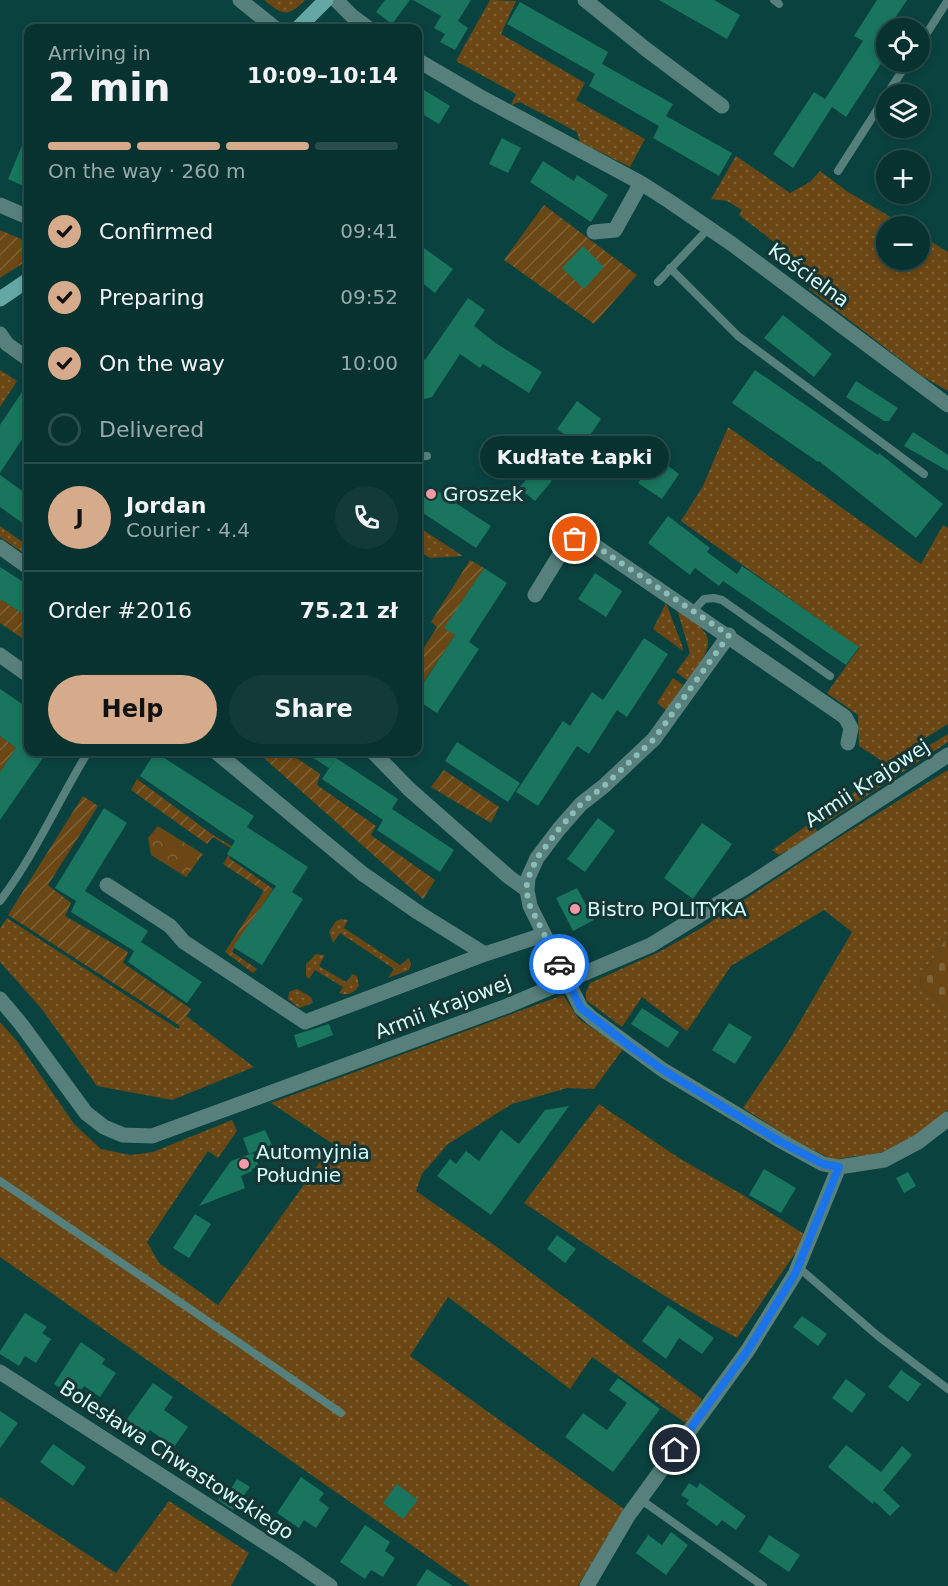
<!DOCTYPE html>
<html lang="en">
<head>
<meta charset="utf-8">
<style>
  body { margin:0; font-family:"DejaVu Sans",sans-serif; background:#113a38; color:#f1f3f6; height:100vh; display:flex; flex-direction:column; font-size:22px; white-space:nowrap }
  * { box-sizing:border-box; margin:0 }
  p { font-size:20px; color:#98aaab }
  .icon { flex:none; width:33px; height:33px; fill:none; stroke:currentColor; stroke-width:2; stroke-linecap:round; stroke-linejoin:round }
  .map { position:relative; flex:1; overflow:hidden }
  .details { position:absolute; left:24px; top:24px; width:398px; height:732px; display:flex; flex-direction:column; background:#083230; border-radius:12px; box-shadow:0 3px 9px #0003,0 0 0 2px #294d4c }
  .details>* { flex:none }
  .controls { position:absolute; left:876px; top:18px; display:grid; gap:12px }
  .controls a { display:grid; place-items:center; width:54px; height:54px; border-radius:50%; background:#083230; box-shadow:0 3px 9px #0003,0 0 0 2px #294d4c; font-size:30px }
  .pin { position:absolute; display:grid; place-items:center; width:51px; height:51px; color:#fff; margin:-26px; border:3px solid #fff; border-radius:50%; box-shadow:0 2px 6px #0007 }
  .courier { position:absolute; display:grid; place-items:center; width:60px; height:60px; margin:-30px; border:4px solid #1a73e8; border-radius:50%; background:#fff; color:#222; box-shadow:0 2px 8px #0007 }
  .bubble { position:absolute; height:42px; border-radius:21px; background:#083230; box-shadow:0 3px 9px #0003,0 0 0 2px #294d4c; font-size:20px; font-weight:800; line-height:42px; text-align:center }
  .summary em { font-style:normal; font-weight:800 }
  .summary div { display:flex; flex-direction:column-reverse }
  .summary { display:flex; align-items:center; justify-content:space-between; height:102px; padding:0 24px }
  h1 { font-size:39px; font-weight:800; line-height:45px }
  .bar { display:grid; grid-template-columns:repeat(4,1fr); gap:9px 6px; align-content:center; height:72px; padding:0 24px }
  .bar i { height:8px; border-radius:4px; background:#294d4c }
  .bar .selected { background:#d6ab8b }
  .bar p { grid-column:span 4 }
  .line { display:flex; align-items:center; gap:15px; padding:0 24px; border-top:2px solid #294d4c }
  .line div { flex:1 }
  .round { display:grid; place-items:center; flex:none; width:63px; height:63px; border-radius:32px; background:#113a38 }
  ol { padding:0 24px; list-style:none }
  li { display:flex; align-items:center; gap:18px; height:66px }
  li p { margin-inline-start:auto }
  li .icon { padding:6px; border-radius:50%; background:#d6ab8b; color:#111; stroke-width:4 }
  li:last-child { color:#98aaab }
  li i { width:33px; height:33px; border:3px solid #294d4c; border-radius:50% }
  .button { display:flex; gap:12px; margin-top:auto; padding:12px 24px }
  .button a { flex:1; height:69px; border-radius:36px; background:#d6ab8b; color:#111; font-size:24px; font-weight:800; line-height:69px; text-align:center }
  .button a+a { background:#113a38; color:#f1f3f6 }
  .map>svg:first-child { display:block }
  .grass { fill:url(#grass-dots) }
  .forest { fill:url(#forest-crowns) }
  .cemetery { fill:url(#cemetery-stones) }
  .garden { fill:url(#garden-furrows) }
  .building { fill:#19755d }
  .lines { fill:none; stroke-linecap:round; stroke-linejoin:round }
  .lane { stroke:#57807d; stroke-width:8 }
  .street { stroke:#57807d; stroke-width:15 }
  .secondary { stroke:#64a7a4; stroke-width:15 }
  .done { stroke:#8cbcba; stroke-width:6; stroke-dasharray:0 10.8 }
  .route { stroke:#1a73e8; stroke-width:8 }
  .poi-dot { fill:#f49aa6; stroke:#163533; stroke-width:2 }
  .labels { text-anchor:middle; stroke-width:6; stroke-linejoin:round; paint-order:stroke }
  .street-label { font-size:20px; fill:#d2fefb; stroke:#163533 }
  .poi-label { font-size:20px; fill:#d2fefb; stroke:#163533; text-anchor:start }
</style>
</head>
<body>
<div class="map">
<svg width="948" height="1586" viewBox="0 0 948 1586">
  <defs>
    <pattern id="grass-dots" width="8" height="8" patternUnits="userSpaceOnUse" patternTransform="scale(1.5)"><rect width="8" height="8" fill="#6b4715"/><path d="M2 2h.1M6 6h.1" fill="none" stroke="#7f6338" stroke-width="1.8" stroke-linecap="round"/></pattern>
    <pattern id="forest-crowns" width="20" height="18" patternUnits="userSpaceOnUse" patternTransform="scale(1.5)"><rect width="20" height="18" fill="#6b4715"/><path d="M2 6a3 3 0 1 1 6 0M12 15a3 3 0 1 1 6 0" fill="none" stroke="#7f6338"/></pattern>
    <pattern id="cemetery-stones" width="16" height="16" patternUnits="userSpaceOnUse" patternTransform="scale(1.5)"><rect width="16" height="16" fill="#6b4715"/><path d="M2 7V4a2 2 0 0 1 4 0v3zM10 15v-3a2 2 0 0 1 4 0v3z" fill="#7f6338"/></pattern>
    <pattern id="garden-furrows" width="10" height="10" patternUnits="userSpaceOnUse" patternTransform="scale(1.5)"><rect width="10" height="10" fill="#6b4715"/><path d="M-1 1l2-2M0 10L10 0M9 11l2-2" fill="none" stroke="#7f6338"/></pattern>
  </defs>
  <rect width="100%" height="100%" fill="#0a4240"/>
  <path class="grass" d="M264,0h41c-18,18 -22,15 -41,0z
    M490,0l26,1 -15,33 84,49 -9,17 69,39 -15,28 -50,-25 -3,-10 -57,-30 -9,3 5,-11 -60,-33z
    M736,156l54,37 20,-11 10,-11 28,21 58,34h-20v34h34v-25l28,17v139l-26,-15 -113,-87v-20l-70,-54 3,-5 -15,-9 -16,-2z
    M0,370l17,11 -17,26z
    M728,427l193,137 22,-39 5,3v196l-63,39 -26,-17 -1,-31 -31,-22 32,-45 -178,-127 22,-35z
    M0,526l27,19 -5,7 -22,-15z
    M417,526l46,30 -33,2 -8,-5 -5,-16z
    M666,603l16,42 1,6 -30,-22z
    M677,609c40,28 39,31 11,72l-12,-9 14,-19z
    M673,678l10,7 -16,26 -10,-8z
    M948,734v8l-124,82 -5,-8 64,-43z
    M948,770v166l-28,42 1,9 27,22v101l-26,23 -27,15 -25,8h-15l-22,4 -41,-21 -49,-31 45,-66 64,-110 -28,-22 -93,56 -44,65 -45,-34 -20,30 -36,-27v-8l4,-9 69,-31 44,-25 138,-91z
    M812,822l7,12 -40,21 -7,-5z
    M7,918l171,111 8,-13 68,51 -82,33 -75,-14 -56,-78 -41,-46v-34z
    M341,919l7,1 -4,8 56,37 9,-7 2,7 -2,5 -21,8 6,-9 -54,-36 -7,10 -4,-11 7,-11z
    M316,954l9,1 -6,11 27,16 7,-8 4,2 2,10c-5,7 -11,10 -20,7l4,-6 -28,-17 -6,9 -3,-3v-12z
    M297,989l14,8 2,6 -14,5 -11,-9 1,-7z
    M563,995l16,24 44,30 -29,40 -27,-1 -55,16 -64,40 -26,30 -6,17 74,51 212,157 -15,25 -95,-67 -22,32 -122,-92 -38,59 214,153 -46,77h-108l-470,-329v-235l17,19 57,83 27,25 30,6 22,-3 79,-32 5,11 -19,27 -10,-7 -61,91 12,21 59,42 115,-161 -62,-41z
    M599,1104l80,54 64,37 64,41 -70,102c-74,-40 -143,-88 -213,-135z
    M0,1497l116,76 53,-72 80,52 -18,33h-231z"/>
  <path class="forest" d="M158,826l45,28 -17,23 -35,-22 -3,-17z"/>
  <path class="cemetery" d="M948,936v73l-27,-22 -1,-9z"/>
  <path class="garden" d="M544,205l93,70 -43,49 -90,-64z
    M0,230l28,12v18l-28,18z
    M470,560l14,8 -39,60 10,7 -38,57v-33l20,-32 -6,-5z
    M0,599l28,18v25l-28,-19z
    M0,736l16,12 -16,24z
    M257,752h31l32,22 -3,11 59,41 -5,9 64,45 -12,19z
    M444,770l55,37 -8,16 -60,-36z
    M137,779l76,56 22,13 -6,10 44,31 -41,63 25,17 -4,4 -28,-21 39,-61 -41,-27 9,-15 -19,-12 -6,7 -76,-54z
    M83,796l15,10 -50,79 23,18 -6,13 63,36 -5,11 68,46 -11,17 -172,-111z"/>
  <path class="building" d="M385,0h25l-18,24 -16,-12z
    M413,0h58l-13,21 10,7 -13,22 -15,-8 5,-8 -11,-6 7,-12z
    M659,0h55l26,15 -13,24z
    M877,0h30l-32,48 11,8 -40,61 -14,-10 -39,61 -20,-14 41,-62 11,7 38,-58 -9,-5z
    M520,2l88,50 -6,12 71,40 -7,12 66,37 -13,23 -66,-38 6,-12 -70,-40 6,-12 -88,-50z
    M424,90l26,16 -11,18 -22,-13v-9z
    M28,131v57l-20,-9z
    M502,138l19,10 -13,25 -19,-9z
    M543,161l31,20 3,-6 31,20 -17,27 -61,-40z
    M583,246l21,21 -20,22 -22,-21z
    M424,248l29,21 -18,24 -18,-14v-22z
    M468,298l17,12 -11,16 23,18 45,28 -13,21 -46,-29 -3,4 -20,-14 -28,43 -15,4v-47l8,6z
    M783,315l49,39 -18,23 -50,-39z
    M755,370l123,85 1,-2 64,51 -27,34 -97,-77 -1,1 -86,-59z
    M856,381l42,27 -9,13h-5l-38,-24z
    M28,383v47l-28,43v-48z
    M577,401l24,18 -19,28 -25,-18z
    M913,432l35,23v16l-44,-25z
    M656,457l23,17 -17,25 -24,-16z
    M536,468l16,13 -17,20 -16,-13z
    M0,475l28,20v32l-28,-20z
    M431,487l60,39 -15,22 -59,-39z
    M668,516l42,32 -3,4 30,22 5,-8 117,81 -13,18 -123,-84 -4,5 -24,-18 -5,7 -42,-32z
    M0,567l28,18v32l-28,-18z
    M484,568l23,15 -38,59 10,7 -42,64 -20,-13v-7l38,-58 -11,-7z
    M595,573l27,18 -16,26 -28,-18z
    M644,638l24,16 -41,63 -10,-7 -28,44 -12,-8 -39,60 -22,-14 47,-71 7,5 22,-34 11,8z
    M0,689l28,19v44h19l-47,68v-48l16,-24 -16,-12z
    M457,742l63,41 -12,19 -63,-41z
    M155,752l99,64 -7,11 61,40 -16,25 11,7 -41,66 -29,-18 43,-61 -49,-32 8,-13 -95,-65z
    M304,752h36l-11,16z
    M336,758l62,41 -6,10 62,41 -14,22 -63,-42 6,-10 -61,-41z
    M104,808l23,15 -42,68 63,40 -7,11 61,40 -15,21 -59,-41 6,-11 -63,-39 5,-11 -21,-13z
    M598,818l17,13 -30,41 -18,-13z
    M702,823l30,21 -39,55 -29,-21z
    M577,888l17,32 -21,11 -17,-33z
    M642,1008l37,24 -11,16 -37,-24z
    M729,1023l23,14 -17,27 -23,-14z
    M329,1024l4,11 -35,13 -4,-13z
    M569,1106l-78,109 -54,-39 13,-17 6,5 10,-13 13,10 22,-31 18,14 26,-34z
    M265,1130l7,15 -23,9 -6,-16z
    M253,1153l6,13 -7,3v2l-11,5 4,12 -46,18 32,-45z
    M764,1169l32,19 -15,25 -32,-18z
    M908,1172l8,14 -12,7 -8,-15z
    M195,1214l16,10 -22,34 -16,-10z
    M557,1235l19,14 -11,14 -18,-14z
    M668,1305l46,33 -12,16 -23,-16 -13,21 -24,-18z
    M25,1313l22,14 -5,6 9,6 -15,24 -11,-7 -6,10 -19,-12v-3z
    M802,1316l25,18 -9,12 -25,-19z
    M81,1342l24,17 -3,5 14,9 -16,24 -16,-11 -9,12 -21,-14z
    M901,1370l20,14 -13,18 -20,-15z
    M618,1378l42,31 -47,63 -48,-35 18,-24 24,17 20,-27 -18,-13z
    M846,1379l20,15 -14,19 -20,-15z
    M153,1383l20,14 -9,13 24,17 -14,20 -24,-17 -6,8 -20,-15z
    M0,1411l18,12 -18,25z
    M53,1444l33,23 -13,19 -33,-24z
    M846,1445l35,27 21,-26 10,9 -29,35 17,16 -10,10 -16,-15 -1,3 -45,-37z
    M301,1477l23,16 -5,7 10,8 -13,20 -12,-8 -5,8 -22,-15z
    M237,1479l13,8 -17,23 -15,-10 6,-10 5,2z
    M689,1483l8,5 3,-5 46,33 -10,14 -14,-10 -5,6 -31,-22 3,-4 -8,-5z
    M397,1484l21,16 -15,19 -20,-16z
    M365,1525l25,17 -5,9 10,7 -12,19 -12,-7 -6,9 -25,-17z
    M671,1532l17,13 -22,30 -30,-22 12,-18 14,10z
    M769,1535l31,20 -11,17 -30,-20z
    M427,1569l26,17h-37z"/>
  <g class="lines">
    <path class="lane" d="M774,0l5,4
      M920,44l28,-44
      M887,94l21,-32
      M838,171l48,-75
      M670,268l68,68 186,138
      M658,282l50,-53
      M417,457l10,-1
      M693,611l11,-12 10,-1 8,2 108,76
      M0,901c35,-46 58,-100 88,-149
      M0,1181l193,130 148,102
      M798,1267l80,69 70,53
      M640,1499l123,87"/>
    <path class="street" d="M240,0l35,28
      M336,0l16,16 16,12
      M585,0l62,50 75,56
      M417,60l62,36 162,87 28,18 63,43 216,161
      M0,205l28,12
      M594,232l21,-2 26,-47
      M0,334l7,10 21,15
      M0,547l28,20
      M535,595l30,-49 10,-7 16,4 254,174 6,11 -3,15
      M729,635l-75,104 -50,47 -23,18 -22,25 -22,29 -9,20 -1,12 3,16 51,102 11,10 71,52 118,71 42,23 16,3 45,-7 34,-18 30,-23
      M0,655l28,20
      M216,752l147,122 56,39 66,41
      M373,752l36,37 100,88 18,13
      M107,885l63,41 14,16 121,80 180,-68 58,-19
      M0,999l21,25 65,89 18,14 19,8 29,1 355,-130 144,-61 99,-61 198,-129
      M0,1372l291,187 39,27
      M587,1586l41,-70 120,-166 47,-76 44,-107"/>
    <path class="secondary" d="M298,28l28,-28
      M0,299l28,-19"/>
  </g>
  <g class="lines">
    <path class="done" d="M559,964l-29,-58 -4,-16 2,-12 9,-20 22,-29 22,-25 23,-18 50,-47 75,-104 -138,-92 -16,-4"/>
    <path class="route" d="M559,964l22,44 50,39 32,23 118,72 42,22 16,3 -44,107 -47,76 -73,100"/>
  </g>
  <g class="poi-dot">
    <circle cx="431" cy="494" r="6"/>
    <circle cx="575" cy="909" r="6"/>
    <circle cx="244" cy="1164" r="6"/>
  </g>
  <g class="labels">
    <g class="street-label">
      <text transform="translate(809 275) rotate(36)" y="7">Kościelna</text>
      <text transform="translate(867 783) rotate(-33)" y="7">Armii Krajowej</text>
      <text transform="translate(443 1007) rotate(-21)" y="7">Armii Krajowej</text>
      <text transform="translate(177 1460) rotate(33)" y="7">Bolesława Chwastowskiego</text>
    </g>
    <g class="poi-label">
      <text x="443" y="501">Groszek</text>
      <text x="587" y="916">Bistro POLITYKA</text>
      <text x="256" y="1159">Automyjnia<tspan x="256" dy="23">Południe</tspan></text>
    </g>
  </g>
</svg>
<div class="controls">
<a><svg class="icon" aria-label="locate" viewBox="0 0 24 24"><circle cx="12" cy="12" r="6"/><path d="M12 2v4M12 18v4M2 12h4M18 12h4"/></svg></a>
<a><svg class="icon" aria-label="layers" viewBox="0 0 24 24"><path d="M12 4l9 5-9 5-9-5zM3 14l9 5 9-5"/></svg></a>
<a>+</a>
<a>−</a>
</div>
<div class="pin" style="left:575px;top:539px;background:#ea580c"><svg class="icon" aria-label="bag" viewBox="0 0 24 24"><path d="M5 8h14l-1 12H6zM9 8a3 3 0 0 1 6 0"/></svg></div>
<div class="pin" style="left:675px;top:1450px;background:#1f2937"><svg class="icon" aria-label="home" viewBox="0 0 24 24"><path d="M3 11l9-7 9 7M6 9v11h12V9"/></svg></div>
<div class="courier" style="left:559px;top:964px"><svg class="icon" aria-label="car" viewBox="0 0 24 24"><path d="M5 17H2v-5l4-1 3-4h7l3 4 3 1v5h-3M9 17h6M6 11h13"/><circle cx="7" cy="17" r="2"/><circle cx="17" cy="17" r="2"/></svg></div>
<div class="bubble" style="left:480px;top:436px;width:189px">Kudłate Łapki</div>
<section class="details">
<div class="summary"><div><h1>2 min</h1><p>Arriving in</p></div><em>10:09–10:14</em></div>
<div class="bar"><i class="selected"></i><i class="selected"></i><i class="selected"></i><i></i><p>On the way · 260 m</p></div>
<ol>
<li><svg class="icon" aria-label="check" viewBox="0 0 24 24"><path d="M5 12l5 5 9-10"/></svg>Confirmed<p>09:41</p></li>
<li><svg class="icon" aria-label="check" viewBox="0 0 24 24"><path d="M5 12l5 5 9-10"/></svg>Preparing<p>09:52</p></li>
<li><svg class="icon" aria-label="check" viewBox="0 0 24 24"><path d="M5 12l5 5 9-10"/></svg>On the way<p>10:00</p></li>
<li><i></i>Delivered</li>
</ol>
<div class="line" style="height:108px"><b class="round" style="background:#d6ab8b;color:#111">J</b><div><b>Jordan</b><p>Courier · 4.4</p></div><a class="round"><svg class="icon" aria-label="phone" viewBox="0 0 24 24"><path d="M5 4h4l2 5-3 2q2 4 5 5l2-3 5 2v4C11 20 4 13 5 4z"/></svg></a></div>
<div class="line" style="height:78px"><div>Order #2016</div><b>75.21 zł</b></div>
<div class="button"><a>Help</a><a>Share</a></div>
</section>
</div>
</body>
</html>
